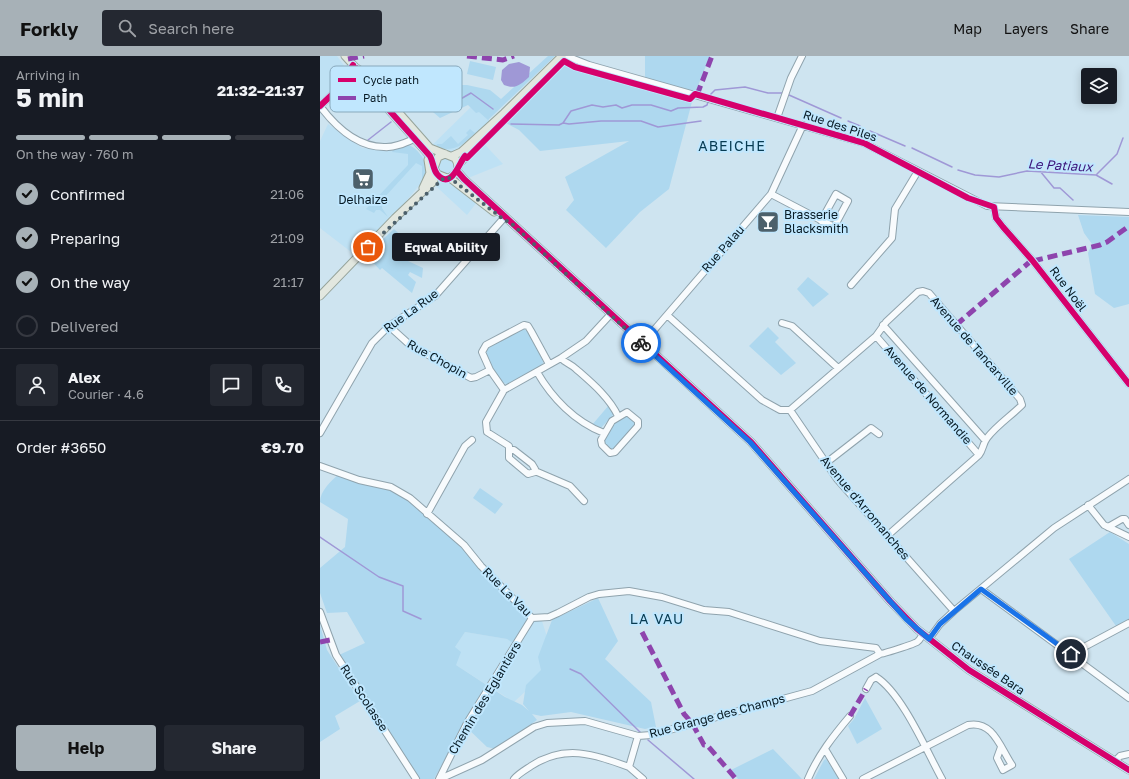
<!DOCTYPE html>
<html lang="en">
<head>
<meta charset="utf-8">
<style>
  body { margin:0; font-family:"Golos Text",sans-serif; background:#242831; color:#f1f3f6; height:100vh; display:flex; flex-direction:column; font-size:15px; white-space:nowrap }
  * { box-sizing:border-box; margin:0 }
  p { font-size:13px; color:#9ea1a6 }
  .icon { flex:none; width:22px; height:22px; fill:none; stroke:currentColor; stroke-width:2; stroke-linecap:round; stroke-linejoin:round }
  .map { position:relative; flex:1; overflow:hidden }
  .sheet { display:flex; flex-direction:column; background:#171b24; width:320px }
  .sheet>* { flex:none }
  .tools { position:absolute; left:761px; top:12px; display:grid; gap:8px }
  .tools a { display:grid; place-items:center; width:36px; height:36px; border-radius:4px; background:#171b24; box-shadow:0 2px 10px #0003; font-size:20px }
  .pin { position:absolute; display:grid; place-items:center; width:34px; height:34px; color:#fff; margin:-17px; border:2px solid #fff; border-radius:50%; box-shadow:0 1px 4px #0007 }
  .courier { position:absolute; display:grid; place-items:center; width:40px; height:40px; margin:-20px; border:3px solid #1a73e8; border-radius:50%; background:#fff; color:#222; box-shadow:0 1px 5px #0007 }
  .bubble { position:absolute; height:28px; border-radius:4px; background:#171b24; box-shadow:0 2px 10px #0003; font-size:13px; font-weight:700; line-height:28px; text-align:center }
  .head em { font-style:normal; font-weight:700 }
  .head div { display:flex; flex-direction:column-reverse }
  .head { display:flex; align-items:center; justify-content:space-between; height:68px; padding:0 16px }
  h1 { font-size:26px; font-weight:700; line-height:30px }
  .bar { display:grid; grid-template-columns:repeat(4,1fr); gap:6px 4px; align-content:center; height:48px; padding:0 16px }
  .bar i { height:5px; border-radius:3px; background:#363941 }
  .bar .on { background:#a7b1b7 }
  .bar p { grid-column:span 4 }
  .line { display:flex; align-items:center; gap:10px; padding:0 16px; border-top:1px solid #363941 }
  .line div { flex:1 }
  .round { display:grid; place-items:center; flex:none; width:42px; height:42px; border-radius:4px; background:#242831 }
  ol { padding:0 16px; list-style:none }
  li { display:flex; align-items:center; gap:12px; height:44px }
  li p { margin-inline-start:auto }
  li .icon { padding:4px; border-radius:50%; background:#a7b1b7; color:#111; stroke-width:4 }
  li:last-child { color:#9ea1a6 }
  li i { width:22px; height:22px; border:2px solid #363941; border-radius:50% }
  .primary-button { display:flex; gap:8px; margin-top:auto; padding:8px 16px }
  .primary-button a { flex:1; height:46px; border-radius:4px; background:#a7b1b7; color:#111; font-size:16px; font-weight:700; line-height:46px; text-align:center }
  .primary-button a+a { background:#242831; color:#f1f3f6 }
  header { display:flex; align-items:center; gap:24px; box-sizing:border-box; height:56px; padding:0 20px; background:#a7b1b7; color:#111 }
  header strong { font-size:19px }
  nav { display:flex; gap:22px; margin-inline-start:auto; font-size:14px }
  .search { width:280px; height:36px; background:#242831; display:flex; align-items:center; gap:10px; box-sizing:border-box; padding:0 14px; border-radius:4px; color:#9ea1a6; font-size:15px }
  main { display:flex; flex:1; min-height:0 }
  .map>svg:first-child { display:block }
  .built { fill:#bee1f4 }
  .green { fill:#aed8ef }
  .water { fill:#9f98d6 }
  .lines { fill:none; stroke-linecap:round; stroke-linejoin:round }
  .stream { stroke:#9f98d6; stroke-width:1.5 }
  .minor-casing { stroke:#8fa3ad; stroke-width:8 }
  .major-casing { stroke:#96a39a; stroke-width:9 }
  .minor { stroke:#f8fbfd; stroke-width:6 }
  .major { stroke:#e2e7df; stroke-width:7 }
  .quiet { stroke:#8e44ad; stroke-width:5; stroke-dasharray:10 5; stroke-linecap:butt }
  .cycleway-casing { stroke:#c0e7fe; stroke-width:8 }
  .cycleway { stroke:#d6006c; stroke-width:6 }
  .done { stroke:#4c606b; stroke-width:4; stroke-dasharray:0 7.2 }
  .route { stroke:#1a73e8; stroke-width:5 }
  .labels { text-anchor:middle; stroke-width:4; stroke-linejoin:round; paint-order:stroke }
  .street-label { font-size:12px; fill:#061923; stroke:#c0e7fe }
  .poi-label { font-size:12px; fill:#061923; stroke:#c0e7fe }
  .water-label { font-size:13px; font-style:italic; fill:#3c147a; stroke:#c0e7fe }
  .quarter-label { font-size:14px; letter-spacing:1px; fill:#073b52; stroke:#c0e7fe }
  .key { fill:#c0e7fe; stroke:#88a9bc; stroke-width:1 }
  .key-label { font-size:11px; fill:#061923 }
</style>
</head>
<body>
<header>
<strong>Forkly</strong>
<div class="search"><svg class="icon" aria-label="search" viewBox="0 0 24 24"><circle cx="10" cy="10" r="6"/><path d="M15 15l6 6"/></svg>Search here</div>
<nav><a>Map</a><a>Layers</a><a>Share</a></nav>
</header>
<main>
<section class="sheet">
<div class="head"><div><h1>5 min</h1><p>Arriving in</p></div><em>21:32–21:37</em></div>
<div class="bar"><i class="on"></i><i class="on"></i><i class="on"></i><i></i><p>On the way · 760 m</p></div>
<ol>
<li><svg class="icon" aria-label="check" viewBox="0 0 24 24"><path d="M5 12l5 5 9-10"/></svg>Confirmed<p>21:06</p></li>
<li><svg class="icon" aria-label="check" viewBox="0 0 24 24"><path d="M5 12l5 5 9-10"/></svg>Preparing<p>21:09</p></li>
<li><svg class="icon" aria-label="check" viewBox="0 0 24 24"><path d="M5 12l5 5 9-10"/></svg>On the way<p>21:17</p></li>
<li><i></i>Delivered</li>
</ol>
<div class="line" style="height:72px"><a class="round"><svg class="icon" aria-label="person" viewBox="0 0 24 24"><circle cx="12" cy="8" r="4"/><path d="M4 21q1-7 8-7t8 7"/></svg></a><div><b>Alex</b><p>Courier · 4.6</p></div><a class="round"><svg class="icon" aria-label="chat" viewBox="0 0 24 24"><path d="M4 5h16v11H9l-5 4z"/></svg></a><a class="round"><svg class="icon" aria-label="phone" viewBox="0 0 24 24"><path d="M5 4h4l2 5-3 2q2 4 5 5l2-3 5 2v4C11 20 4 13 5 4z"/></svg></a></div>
<div class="line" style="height:52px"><div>Order #3650</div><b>€9.70</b></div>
<div class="primary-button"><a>Help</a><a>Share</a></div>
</section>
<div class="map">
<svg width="809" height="723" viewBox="0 0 809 723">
  <rect width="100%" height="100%" fill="#cee4f0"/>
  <path class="built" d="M0,0h17l11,15 -13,20 -15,14z
    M154,48l16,17 -15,13 28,30 -35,14 9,24 -10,13 -41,-38 -37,45 -34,33 -35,-27v-87l8,-17 34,24 31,2 15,-5 13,11z
    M221,562l8,25v26l-35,33 -58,-37 -1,-18 10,-15 42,7 7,4 19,-24z"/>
  <path class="green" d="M228,0h7l-67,64 -9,-8 -3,1 -8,-8 -28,13 -32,-27 -12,-19 28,3 2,11 18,7 14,-8h9l23,5 11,9z
    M325,0h65l-17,42 -24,91 -29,23 -34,36 -40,-38 8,-10 -9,-23 64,-36 -89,10 -21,-21 -15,-8 63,-60 81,22 -3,-7z
    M150,5l26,6 -3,13 -26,-6z
    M150,73l5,4c-15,14 -19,18 -39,15l1,-4h5l9,-8 7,8 10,-9 -2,-2z
    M88,89c13,4 22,22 16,34h-2v-13l-6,-3 -33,36 -1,9 6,9 -8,-7h-4l-2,3 -8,-4 42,-44v-11l-16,-2 1,-2z
    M758,159l51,2v87l-15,4 -19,-14 -7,-41 4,-9 -8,-11z
    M74,173l25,23 -4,4 -7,-4v9l15,7 -1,10 -12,-6 -2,3 8,7 -4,11 -30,-25 -2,2 -14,-15z
    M488,221l21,17 -16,13 -16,-18z
    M448,271l11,11 -4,4 21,21 -15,12 -32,-29z
    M203,273c10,3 20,24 20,34l-3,4 -32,17c-11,0 -26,-28 -20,-37z
    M289,349l5,9 -14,15 -8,-4z
    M305,359l10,8v3l-21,24h-3l-7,-6v-7l12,-17z
    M19,418l55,14 59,47 80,84 -20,24 -6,-4 -42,-7 -10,15 6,5 -5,13 49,32 17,8 7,6 -6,-7 3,-19 15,-15 -3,-13 14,-37 46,-22 20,43 -13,18 46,43 5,25 -11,2 -74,-17 -30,4 -9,-2 5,6 -41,29 -9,-2 -23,-22 -30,54h-14l-81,-124 26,-12 -18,-31 -20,1 -7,-20v-25l25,-21 3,-28 -28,-17c0,-11 11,-21 19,-28z
    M160,432l23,16 -8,10 -22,-16z
    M790,476l19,12v75l-13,7 -47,-67z
    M0,569l7,25 33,51 -25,15 5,13 -20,13z
    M545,642l17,31 -25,15 -9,-18 6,-7z
    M453,693l29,30h-64l-7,-9z
    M506,703l13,20h-25l10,-19z"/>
  <path class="water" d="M199,6l11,5 -1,10c-8,7 -13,13 -25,8l-3,-5 1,-10 7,-6z"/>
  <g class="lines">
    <path class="stream" d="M390,39l5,-5 30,-3 23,6h15
      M469,39l52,23
      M89,53l11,-9 13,7 19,-3 19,-11 22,16
      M528,65l12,5
      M243,67l6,1 32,-3h40l17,6 43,-6
      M191,68l48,1 4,-2 8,-12 21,-6 11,2 13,-2 6,3 10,-3h19l20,6 7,-3 25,-1 4,-2 1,-3
      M550,75l35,15
      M48,84l23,-18
      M592,92l40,19
      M638,114l17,5 24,2 28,-6 69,4 16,9
      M720,115l14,17h6l13,12
      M777,118l20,-20 6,-16
      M0,481l59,40 24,9v25l18,8
      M250,613l11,5 60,59
      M328,684l46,39"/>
    <g class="minor-casing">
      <path id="minor" d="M246,0l23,9 275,78 123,63 142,6
        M0,50c15,20 37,41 64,41 10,1 21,-4 30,-8
        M0,50l19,-18 14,-23
        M457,62l14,-40 11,-22
        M451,138c21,11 42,22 63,33l14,-26 -12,-7 -15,27
        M674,151l2,11 7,9 29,33 97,124
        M531,229l41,-47 3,-29 23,-38
        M347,259l95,85 18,10h10l47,69 117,132
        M462,267l10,3 46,42
        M563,269l102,115
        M69,270l21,19 61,33 5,-1 14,-7
        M556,280l103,119
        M322,288l129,-150 32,-69
        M241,302c4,5 10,6 15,11 16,14 33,28 42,47
        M229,308l-18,-33 -3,-5 -4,-1 -38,20 -4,7 8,18 14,20 57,-32 25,-17 24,-26
        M217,316c15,26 38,50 67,61
        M184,334l-18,32 1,10 22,14v12l19,16 7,-2v-3l-3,-5 -18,-14h-4
        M470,354l86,-74 10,-14 32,-30 5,-1 6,2 91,106 2,6c-11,11 -25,20 -35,33 -4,5 -4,12 -8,17l-92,81
        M307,356l11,9v5l-23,26 -5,1 -8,-8 -1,-5 11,-19z
        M0,377l52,-90 17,-17 46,-30 68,-77
        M506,407l45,-35 8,6
        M0,410l39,14 32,7 19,11 54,47 17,21 51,52 17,-1 9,-4 31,-16 10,-3 30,-3 33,6 42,13 25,2 91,29 56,7 4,6
        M215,415l35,15 14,15
        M768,449l16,20 25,12
        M107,458l38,-68 7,-6
        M788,471l14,-8h3l4,6
        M661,533l148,109
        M0,556l16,43 80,124
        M609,583l11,-15 14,-13 100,-83 75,-49
        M751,598l58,-31
        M556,621c26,16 51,75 66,102
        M546,633l5,-9 5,-3
        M318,680l-9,31 14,12
        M505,693l18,30
        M795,705l5,-5 9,-2
        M119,723l28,-56 65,-105
        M120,723l42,-19 52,-33 13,-4 38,-2 53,15 13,-1 161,-44 68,-37c3,0 34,-10 37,-12 3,-2 4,-5 6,-8
        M194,723c4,-5 11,-9 17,-13 34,-22 62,-12 98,1
        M488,723c10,-24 26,-44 42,-63
        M543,723l105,-54c25,-5 32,22 44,40l-9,5 -6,-12 4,-11"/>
    </g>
    <g class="major-casing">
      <path id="major" d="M25,0l11,12 7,4 67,76 25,10c6,9 2,18 -8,20l-10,-4 -3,-6 4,-11 7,-3
        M36,12v5l74,83 4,8
        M132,100l9,-4 43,-39 58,-57
        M138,109l34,-36
        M137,115l7,8 287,263 139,159 27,28 52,41 160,100
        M130,122l44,34
        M103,132l7,-15 -2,-13
        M0,240l75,-78 38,-36 4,-8"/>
    </g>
    <use href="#minor" class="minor"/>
    <use href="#major" class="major"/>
    <path class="quiet" d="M147,0l36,4 11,-4
      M28,3l16,-3
      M377,39l15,-39
      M713,205l67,-16 7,-3 22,-16
      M636,269l76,-65
      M322,576l42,82 8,9 12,22h3l29,34
      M0,586l10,-2
      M530,660l16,-27"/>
    <g class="cycleway-casing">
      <path id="cycleway" d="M36,12v5l74,83c3,5 3,13 7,18 14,17 22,-11 28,-18
        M0,50l19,-18 14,-23
        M145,100l2,2 97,-97 11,6 115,32 5,-5 169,49 104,55 26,9 2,11 7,9 29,33 97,124
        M137,115l7,8 287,263 139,159 27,28 52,41 160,100"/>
    </g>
    <use href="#cycleway" class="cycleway"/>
  </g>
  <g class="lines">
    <path class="done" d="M48,191l76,-69h6l53,41 9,5 129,119"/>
    <path class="route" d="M321,287l109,99 140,159 16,18 23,20 11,-15 41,-35 90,65"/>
  </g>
  <defs>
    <g id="supermarket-square" transform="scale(1.15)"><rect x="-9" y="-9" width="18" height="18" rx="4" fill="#4c606b" stroke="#c0e7fe"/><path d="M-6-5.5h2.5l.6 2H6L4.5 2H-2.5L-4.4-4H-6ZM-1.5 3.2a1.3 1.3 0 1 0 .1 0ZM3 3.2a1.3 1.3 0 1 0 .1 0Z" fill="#fff"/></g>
    <g id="bar-square" transform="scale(1.15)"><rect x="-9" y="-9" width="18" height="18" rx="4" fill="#4c606b" stroke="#c0e7fe"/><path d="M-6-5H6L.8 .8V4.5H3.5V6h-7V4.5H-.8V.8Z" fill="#fff"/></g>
  </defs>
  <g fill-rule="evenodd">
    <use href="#supermarket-square" x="43" y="123"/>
    <use href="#bar-square" x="448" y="166"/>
  </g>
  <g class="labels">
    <g class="street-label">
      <text transform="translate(520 70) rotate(18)" y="4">Rue des Piles</text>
      <text transform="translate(403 193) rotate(-49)" y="4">Rue Palau</text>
      <text transform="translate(748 233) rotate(53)" y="4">Rue Noël</text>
      <text transform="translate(91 255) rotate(-36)" y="4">Rue La Rue</text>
      <text transform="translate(654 290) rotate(49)" y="4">Avenue de Tancarville</text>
      <text transform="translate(117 303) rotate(29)" y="4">Rue Chopin</text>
      <text transform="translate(608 339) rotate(49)" y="4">Avenue de Normandie</text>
      <text transform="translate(545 452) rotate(50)" y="4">Avenue d'Arromanches</text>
      <text transform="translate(187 536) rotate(45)" y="4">Rue La Vau</text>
      <text transform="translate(668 612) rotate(34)" y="4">Chaussée Bara</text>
      <text transform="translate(44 642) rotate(57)" y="4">Rue Scolasse</text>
      <text transform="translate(165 642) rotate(-59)" y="4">Chemin des Eglantiers</text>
      <text transform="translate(397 660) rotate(-15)" y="4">Rue Grange des Champs</text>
    </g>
    <g class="poi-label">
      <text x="43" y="148">Delhaize</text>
      <text x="464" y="163" text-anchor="start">Brasserie<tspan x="464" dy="14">Blacksmith</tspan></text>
    </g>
    <g class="water-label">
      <text transform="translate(740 109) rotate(3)" y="5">Le Patiaux</text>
    </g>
    <g class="quarter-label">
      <text x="412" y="95">ABEICHE</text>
      <text x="337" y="568">LA VAU</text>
    </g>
  </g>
  <rect x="10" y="10" width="132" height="46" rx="6" class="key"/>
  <rect x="18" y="22" width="18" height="4" fill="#d6006c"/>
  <rect x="18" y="40" width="18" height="4" fill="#8e44ad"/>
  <g class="key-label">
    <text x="43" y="28">Cycle path</text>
    <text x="43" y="46">Path</text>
  </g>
</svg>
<div class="tools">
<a><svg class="icon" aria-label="layers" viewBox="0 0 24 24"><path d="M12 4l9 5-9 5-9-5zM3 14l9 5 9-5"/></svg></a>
</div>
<div class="pin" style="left:48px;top:191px;background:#ea580c"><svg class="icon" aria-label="bag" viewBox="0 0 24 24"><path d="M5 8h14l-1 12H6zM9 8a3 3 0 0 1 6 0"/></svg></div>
<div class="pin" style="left:751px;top:598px;background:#1f2937"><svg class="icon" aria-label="home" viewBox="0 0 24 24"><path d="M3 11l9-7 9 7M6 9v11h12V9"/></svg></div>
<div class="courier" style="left:321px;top:287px"><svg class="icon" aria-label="bike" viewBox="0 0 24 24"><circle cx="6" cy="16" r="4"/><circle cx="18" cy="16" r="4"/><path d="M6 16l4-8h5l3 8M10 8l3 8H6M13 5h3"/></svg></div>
<div class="bubble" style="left:72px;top:177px;width:108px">Eqwal Ability</div>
</div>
</main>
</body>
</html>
